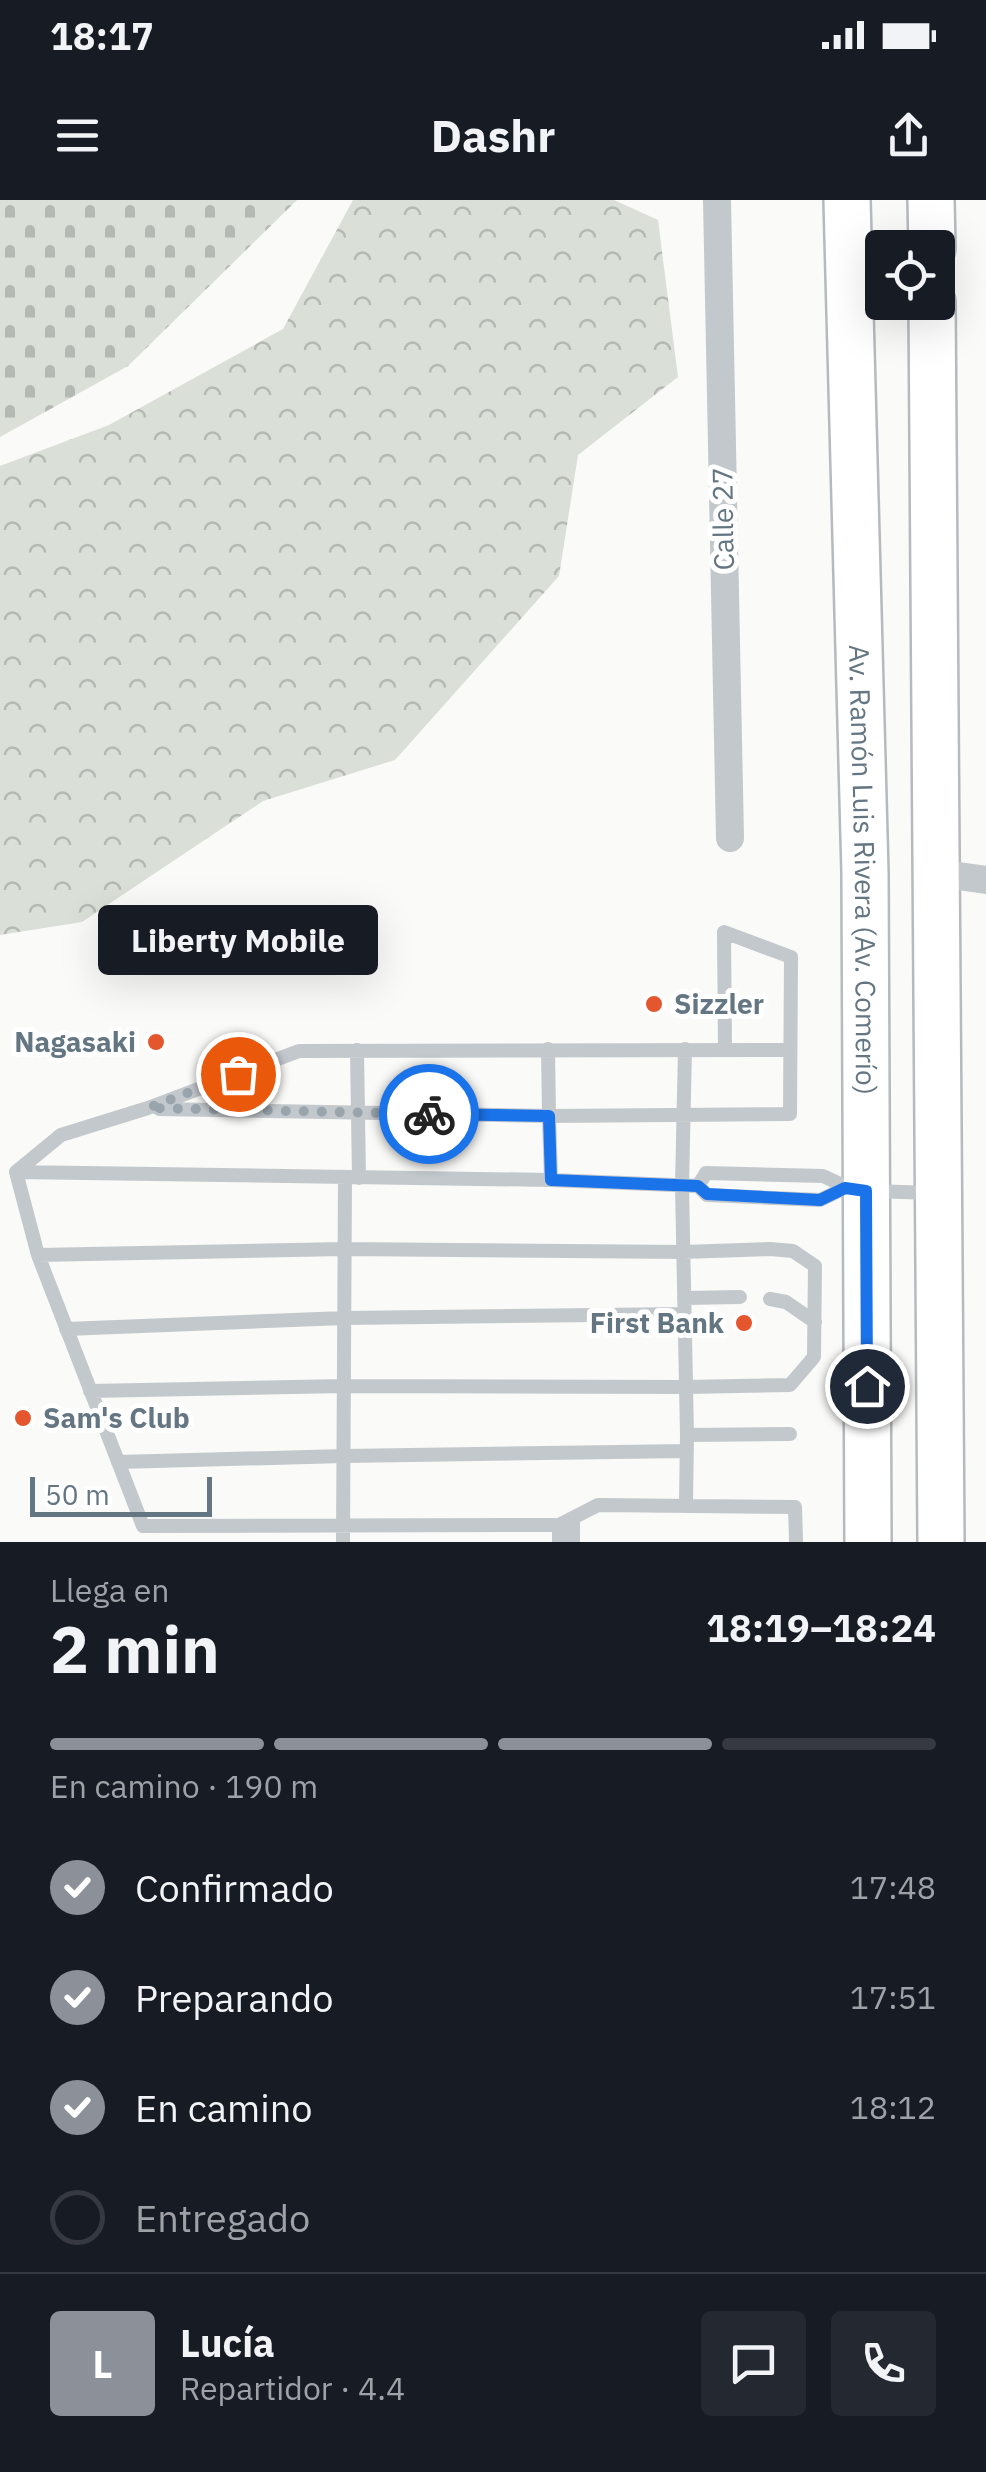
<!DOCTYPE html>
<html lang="es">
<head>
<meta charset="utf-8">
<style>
  body { margin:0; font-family:"IBM Plex Sans",sans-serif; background:#242831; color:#f1f3f6; height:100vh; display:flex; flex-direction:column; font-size:38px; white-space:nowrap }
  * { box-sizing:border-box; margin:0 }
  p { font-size:32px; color:#9ea1a6 }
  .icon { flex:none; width:55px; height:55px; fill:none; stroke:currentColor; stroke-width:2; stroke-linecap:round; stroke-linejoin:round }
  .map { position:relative; height:1342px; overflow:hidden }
  .sheet { display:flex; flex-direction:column; background:#171b24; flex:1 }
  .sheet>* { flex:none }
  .buttons { position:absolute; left:865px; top:30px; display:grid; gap:20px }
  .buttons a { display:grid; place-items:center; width:90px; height:90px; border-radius:10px; background:#171b24; box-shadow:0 10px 40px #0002; font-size:50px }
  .scale { position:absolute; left:30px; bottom:25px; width:182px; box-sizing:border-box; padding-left:10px; border:5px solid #657683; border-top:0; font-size:28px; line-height:35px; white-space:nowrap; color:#657683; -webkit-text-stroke:8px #fff; paint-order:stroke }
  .pin { position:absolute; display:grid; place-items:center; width:85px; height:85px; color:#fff; margin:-42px; border:5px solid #fff; border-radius:50%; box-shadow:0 2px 10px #0007 }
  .courier { position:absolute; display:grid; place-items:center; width:100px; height:100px; margin:-50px; border:8px solid #1a73e8; border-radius:50%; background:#fff; color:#222; box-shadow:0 2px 12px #0007 }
  .bubble { position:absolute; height:70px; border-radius:10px; background:#171b24; box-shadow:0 10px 40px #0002; font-size:32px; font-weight:700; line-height:70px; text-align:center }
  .head em { font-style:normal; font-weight:700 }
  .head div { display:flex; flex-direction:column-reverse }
  .head { display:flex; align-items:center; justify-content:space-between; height:170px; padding:0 50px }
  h1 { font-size:65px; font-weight:700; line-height:75px }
  .bar { display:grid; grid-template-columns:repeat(4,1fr); gap:15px 10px; align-content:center; height:120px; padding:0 50px }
  .bar i { height:12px; border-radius:8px; background:#363941 }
  .bar .current { background:#8c9099 }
  .bar p { grid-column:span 4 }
  .line { display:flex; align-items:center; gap:25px; padding:0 50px; border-top:2px solid #363941 }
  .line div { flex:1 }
  .round { display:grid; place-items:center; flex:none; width:105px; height:105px; border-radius:10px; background:#242831 }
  ol { padding:0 50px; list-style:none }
  li { display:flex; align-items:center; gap:30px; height:110px }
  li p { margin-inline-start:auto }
  li .icon { padding:10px; border-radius:50%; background:#8c9099; color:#fff; stroke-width:4 }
  li:last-child { color:#9ea1a6 }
  li i { width:55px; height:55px; border:5px solid #363941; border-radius:50% }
  .status { display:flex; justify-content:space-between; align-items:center; height:70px; padding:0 50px; background:#171b24; direction:ltr }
  .status svg { height:28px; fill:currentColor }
  header { display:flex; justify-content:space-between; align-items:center; height:130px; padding:0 50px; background:#171b24; font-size:45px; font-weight:700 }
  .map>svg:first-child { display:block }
  .forest { fill:url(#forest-crowns) }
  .cemetery { fill:url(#cemetery-stones) }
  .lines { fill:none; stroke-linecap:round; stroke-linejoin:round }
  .primary-casing { stroke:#b5babe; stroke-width:50 }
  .lane { stroke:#c3c8cc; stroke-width:14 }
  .street { stroke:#c3c8cc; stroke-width:28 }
  .primary { stroke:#fff; stroke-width:45 }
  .done { stroke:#99a4ac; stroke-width:10; stroke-dasharray:0 18 }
  .route { stroke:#1a73e8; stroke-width:12 }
  .poi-dot { fill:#e4572e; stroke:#fff; stroke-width:4 }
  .labels { text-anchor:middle; stroke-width:10; stroke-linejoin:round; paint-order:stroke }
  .street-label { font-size:28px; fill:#657683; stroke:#fff }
  .poi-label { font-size:28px; font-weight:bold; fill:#657683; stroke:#fff; text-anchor:start }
</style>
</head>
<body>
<div class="status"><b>18:17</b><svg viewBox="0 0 49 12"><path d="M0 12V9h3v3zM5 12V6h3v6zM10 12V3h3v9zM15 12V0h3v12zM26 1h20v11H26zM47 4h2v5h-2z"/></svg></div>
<header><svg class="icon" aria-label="menu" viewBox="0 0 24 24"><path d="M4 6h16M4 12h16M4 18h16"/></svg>Dashr<svg class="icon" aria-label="share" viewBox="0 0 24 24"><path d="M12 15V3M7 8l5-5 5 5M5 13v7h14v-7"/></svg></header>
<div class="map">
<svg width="986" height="1342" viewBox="0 0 986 1342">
  <defs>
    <pattern id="forest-crowns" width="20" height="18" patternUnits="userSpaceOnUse" patternTransform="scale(2.5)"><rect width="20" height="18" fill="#dadfd7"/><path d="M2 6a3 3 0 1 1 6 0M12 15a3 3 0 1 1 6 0" fill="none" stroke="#b4b9b4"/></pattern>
    <pattern id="cemetery-stones" width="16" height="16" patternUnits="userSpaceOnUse" patternTransform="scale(2.5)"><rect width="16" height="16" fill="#dadfd7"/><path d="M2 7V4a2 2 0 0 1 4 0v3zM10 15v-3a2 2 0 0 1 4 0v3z" fill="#b4b9b4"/></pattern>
  </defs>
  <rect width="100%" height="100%" fill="#fafaf8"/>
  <path class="forest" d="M353,0h261l44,20 20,157 -100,78 -19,121 -164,184 -132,41 -181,121 -82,13v-469l109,-41 174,-96z"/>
  <path class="cemetery" d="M0,0h297l-169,166 -128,71z"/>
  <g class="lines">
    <g class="primary-casing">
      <g id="primary">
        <path id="s1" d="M847,0l18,673 3,669"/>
        <path d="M931,0l1,48"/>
        <path d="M932,102l9,1240"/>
      </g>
    </g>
    <path class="lane" d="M685,849l-3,137 5,249
      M357,850l2,128
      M159,909l390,7 -1,-67
      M16,972l22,83 105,271 416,-1 39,-20 197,2 1,35
      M16,972l535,8 147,6 9,9 113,5 25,-12
      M16,972l45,-37 87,-27 151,-57 491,-1
      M551,980l-2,-64 241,-2 1,-157 -67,-25 1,118
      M698,986l8,-13 117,3 26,12
      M870,991l64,2
      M38,1055l306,-6 339,3 87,-3 23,2 22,15 -1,91 -24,28 -104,2 -342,-1 -254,5
      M684,1098l56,-1
      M770,1099l16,3 29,20
      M66,1129l278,-11 341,-4
      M118,1262l226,-6 343,-5
      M686,1304l1,-69 103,-1
      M573,1318v24
      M559,1325v17
      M343,1342l2,-364"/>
    <path class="street" d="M717,0l13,638
      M937,673l49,7"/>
    <use href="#primary" class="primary"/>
  </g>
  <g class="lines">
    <path class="done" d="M238,874l-90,34 281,6"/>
    <path class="route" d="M429,914l120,2 2,64 147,6 9,8 113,6 25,-12 21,3 1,195"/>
  </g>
  <g class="poi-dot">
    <circle cx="654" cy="804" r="10"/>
    <circle cx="156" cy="842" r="10"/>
    <circle cx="744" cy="1123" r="10"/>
    <circle cx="23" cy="1218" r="10"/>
  </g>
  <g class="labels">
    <g class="street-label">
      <text transform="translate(723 319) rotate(-91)" y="10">Calle 27</text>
      <text dy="10" stroke="none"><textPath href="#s1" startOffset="670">Av. Ramón Luis Rivera (Av. Comerío)</textPath></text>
    </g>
    <g class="poi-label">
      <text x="674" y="814">Sizzler</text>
      <text x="136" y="852" text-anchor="end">Nagasaki</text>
      <text x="724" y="1133" text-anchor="end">First Bank</text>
      <text x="43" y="1228">Sam's Club</text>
    </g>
  </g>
</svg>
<div class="buttons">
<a><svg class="icon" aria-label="locate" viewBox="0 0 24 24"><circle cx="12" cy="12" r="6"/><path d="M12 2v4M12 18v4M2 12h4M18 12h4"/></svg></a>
</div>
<div class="scale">50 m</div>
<div class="pin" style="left:238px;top:874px;background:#ea580c"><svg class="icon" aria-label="bag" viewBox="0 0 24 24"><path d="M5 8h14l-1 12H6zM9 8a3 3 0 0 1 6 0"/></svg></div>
<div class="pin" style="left:867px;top:1186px;background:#1f2937"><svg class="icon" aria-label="home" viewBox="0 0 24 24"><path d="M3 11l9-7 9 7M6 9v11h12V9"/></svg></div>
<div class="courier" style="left:429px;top:914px"><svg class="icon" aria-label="bike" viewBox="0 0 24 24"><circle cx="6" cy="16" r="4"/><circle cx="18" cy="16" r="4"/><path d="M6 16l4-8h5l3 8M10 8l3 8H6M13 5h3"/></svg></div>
<div class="bubble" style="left:98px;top:705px;width:280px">Liberty Mobile</div>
</div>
<section class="sheet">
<div class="head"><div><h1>2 min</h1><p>Llega en</p></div><em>18:19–18:24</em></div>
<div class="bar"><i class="current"></i><i class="current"></i><i class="current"></i><i></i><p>En camino · 190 m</p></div>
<ol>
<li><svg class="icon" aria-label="check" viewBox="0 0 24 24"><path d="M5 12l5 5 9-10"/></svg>Confirmado<p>17:48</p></li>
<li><svg class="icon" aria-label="check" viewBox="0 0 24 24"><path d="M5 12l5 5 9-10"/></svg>Preparando<p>17:51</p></li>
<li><svg class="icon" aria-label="check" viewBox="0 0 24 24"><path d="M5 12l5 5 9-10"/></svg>En camino<p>18:12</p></li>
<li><i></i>Entregado</li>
</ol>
<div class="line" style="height:180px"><b class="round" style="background:#8c9099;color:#fff">L</b><div><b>Lucía</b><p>Repartidor · 4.4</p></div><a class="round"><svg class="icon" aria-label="chat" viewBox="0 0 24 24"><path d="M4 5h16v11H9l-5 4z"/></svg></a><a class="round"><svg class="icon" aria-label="phone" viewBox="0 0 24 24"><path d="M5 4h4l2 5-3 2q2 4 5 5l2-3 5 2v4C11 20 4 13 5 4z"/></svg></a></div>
</section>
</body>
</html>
